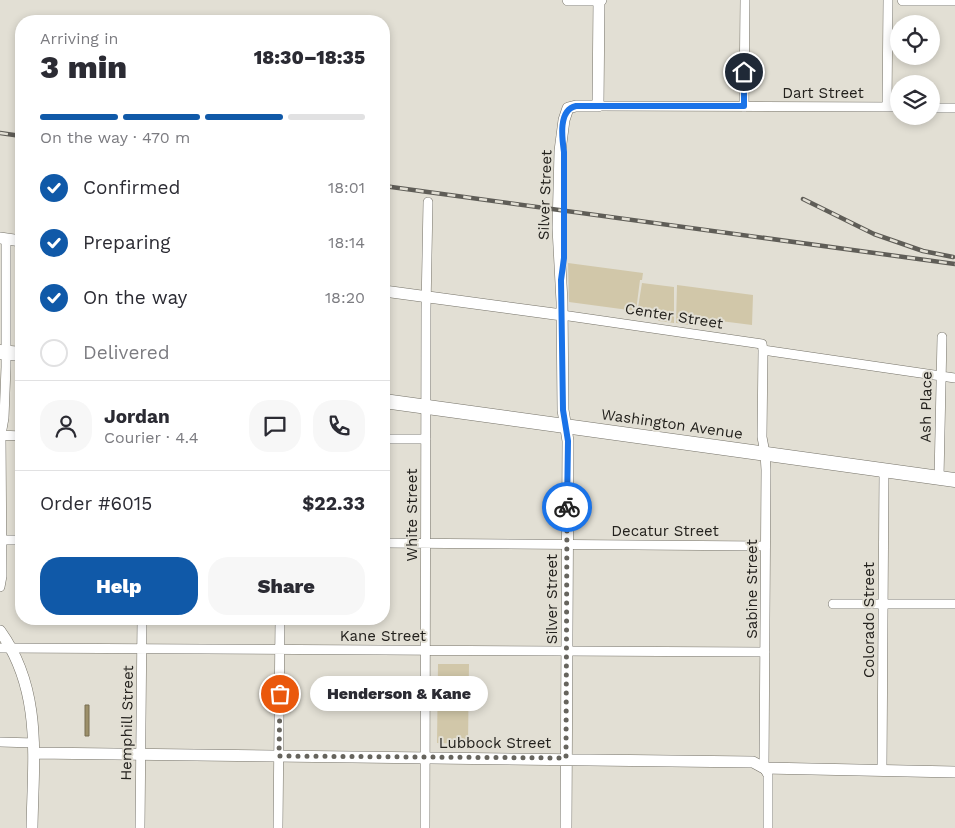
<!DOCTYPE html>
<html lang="en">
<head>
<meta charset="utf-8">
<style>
  body { margin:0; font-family:"Work Sans",sans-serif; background:#f7f7f7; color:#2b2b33; height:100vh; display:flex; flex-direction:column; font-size:19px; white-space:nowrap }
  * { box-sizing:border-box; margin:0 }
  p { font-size:16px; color:#7c7c81 }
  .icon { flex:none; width:28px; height:28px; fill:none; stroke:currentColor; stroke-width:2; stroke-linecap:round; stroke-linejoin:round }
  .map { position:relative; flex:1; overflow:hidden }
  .details { position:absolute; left:15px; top:15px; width:375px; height:610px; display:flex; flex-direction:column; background:#fff; border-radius:20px; box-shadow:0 2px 8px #0003 }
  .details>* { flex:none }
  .controls { position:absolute; left:890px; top:15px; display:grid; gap:10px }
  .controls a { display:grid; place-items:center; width:50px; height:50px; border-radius:50%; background:#fff; box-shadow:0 2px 8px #0003; font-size:25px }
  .pin { position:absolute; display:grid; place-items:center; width:42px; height:42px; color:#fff; margin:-21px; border:2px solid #fff; border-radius:50%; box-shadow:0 1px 5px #0007 }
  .courier { position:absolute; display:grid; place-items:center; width:50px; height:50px; margin:-25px; border:4px solid #1a73e8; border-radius:50%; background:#fff; color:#222; box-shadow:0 1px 6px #0007 }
  .bubble { position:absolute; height:35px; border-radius:18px; background:#fff; box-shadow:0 2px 8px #0003; font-size:16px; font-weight:800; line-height:35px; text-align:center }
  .headline em { font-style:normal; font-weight:800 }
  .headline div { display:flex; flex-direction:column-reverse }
  .headline { display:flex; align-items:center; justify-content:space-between; height:85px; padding:0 25px }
  h1 { font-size:32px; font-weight:800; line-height:38px }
  .bar { display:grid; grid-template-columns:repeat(4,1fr); gap:8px 5px; align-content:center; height:60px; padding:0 25px }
  .bar i { height:6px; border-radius:4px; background:#e1e1e2 }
  .bar .selected { background:#1059a8 }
  .bar p { grid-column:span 4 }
  .line { display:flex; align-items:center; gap:12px; padding:0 25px; border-top:1px solid #e1e1e2 }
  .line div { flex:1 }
  .round { display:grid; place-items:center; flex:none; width:52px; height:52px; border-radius:20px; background:#f7f7f7 }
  ol { padding:0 25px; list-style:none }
  li { display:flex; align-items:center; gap:15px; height:55px }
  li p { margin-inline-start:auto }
  li .icon { padding:5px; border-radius:50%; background:#1059a8; color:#fff; stroke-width:4 }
  li:last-child { color:#7c7c81 }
  li i { width:28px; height:28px; border:2px solid #e1e1e2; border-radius:50% }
  .primary-button { display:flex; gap:10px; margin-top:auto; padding:10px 25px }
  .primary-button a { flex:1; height:58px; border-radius:20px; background:#1059a8; color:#fff; font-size:20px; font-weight:800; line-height:58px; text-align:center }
  .primary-button a+a { background:#f7f7f7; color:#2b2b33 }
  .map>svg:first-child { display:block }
  .green { fill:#d1c7a9 }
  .water { fill:#9c8f69; stroke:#786e52 }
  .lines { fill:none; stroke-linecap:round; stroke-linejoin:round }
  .minor-casing { stroke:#757268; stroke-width:10 }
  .tertiary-casing { stroke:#757268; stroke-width:12 }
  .secondary-casing { stroke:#757268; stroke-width:15 }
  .minor { stroke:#fff; stroke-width:9 }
  .tertiary { stroke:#fff; stroke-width:11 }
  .secondary { stroke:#fff; stroke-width:14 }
  .rail-casing { stroke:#5f5d57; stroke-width:4.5 }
  .rail { stroke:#e2dfd4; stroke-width:2.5; stroke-dasharray:8; stroke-linecap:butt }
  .done { stroke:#66645d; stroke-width:5; stroke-dasharray:0 9 }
  .route { stroke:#1a73e8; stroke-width:6 }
  .labels { text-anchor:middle; stroke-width:4; stroke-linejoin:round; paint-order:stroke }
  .street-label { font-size:15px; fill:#23211d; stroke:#e2dfd4 }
</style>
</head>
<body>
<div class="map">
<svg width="955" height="828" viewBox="0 0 955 828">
  <rect width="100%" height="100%" fill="#e2dfd4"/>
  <path class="green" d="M568,263l75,10 -1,7h-2l-4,31 -67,-9z
    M642,283l32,4v36l-15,-2 -3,-3 -1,-3 -5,-1 -1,3 -12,-3z
    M677,285l76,10 -1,30 -55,-7 -1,8 -20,-3z
    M438,664h31l-1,80 -31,-1z"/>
  <path class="water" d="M85,705h4v31h-4z"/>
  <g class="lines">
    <g class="minor-casing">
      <path id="minor" d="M598,106l301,1
        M744,107l1,-107
        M887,107l1,-107
        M931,108h24
        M562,315l200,29 1,6 192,28
        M763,350l-1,87 3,16 1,17 -2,298 4,7v53
        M0,435l21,1
        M384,439h42
        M939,478l3,-141
        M0,540h21
        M384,543l381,3
        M0,587l2,-11 -1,-141 3,-17 2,-51v-128
        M833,604h122
        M0,648l765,4
        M0,742l34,1
        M882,770l2,-299
        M140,828l2,-209
        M278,828l2,-209
        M425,828l1,-519 2,-107"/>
    </g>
    <g class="tertiary-casing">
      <path id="tertiary" d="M568,0h33
        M903,0h52
        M0,238l21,3
        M384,291l178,24
        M0,631c43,60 33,128 32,197
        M34,753l719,9 11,6 191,4
        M566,828l2,-387 -5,-31 -1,-108 -4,-74 2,-77 4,-31 4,-12 8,-2h22l1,-106"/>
    </g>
    <g class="secondary-casing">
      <path id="secondary" d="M0,352l21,2
        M384,401l571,79"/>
    </g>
    <use href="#minor" class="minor"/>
    <use href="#tertiary" class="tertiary"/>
    <use href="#secondary" class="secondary"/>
    <g class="rail-casing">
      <path id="rail" d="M0,133l21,3
        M384,186l571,78
        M803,199l71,35 49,17 30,6"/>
    </g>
    <use href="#rail" class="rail"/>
  </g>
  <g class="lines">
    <path class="done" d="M280,694l-1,62 287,2 1,-251"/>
    <path class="route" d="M567,507l1,-66 -5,-31 -2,-130 3,-22v-106c-2,-14 -6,-42 12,-46h168v-34"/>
  </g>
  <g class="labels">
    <g class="street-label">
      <text x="823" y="98">Dart Street</text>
      <text transform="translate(545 195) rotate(-88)" y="5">Silver Street</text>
      <text transform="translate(674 316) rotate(9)" y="5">Center Street</text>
      <text transform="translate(926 407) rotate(-89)" y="5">Ash Place</text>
      <text transform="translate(672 424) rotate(8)" y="5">Washington Avenue</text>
      <text transform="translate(412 515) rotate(-90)" y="5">White Street</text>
      <text x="665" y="536">Decatur Street</text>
      <text transform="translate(752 589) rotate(-90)" y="5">Sabine Street</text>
      <text transform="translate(552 599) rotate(-90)" y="5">Silver Street</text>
      <text transform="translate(869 620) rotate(-90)" y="5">Colorado Street</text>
      <text x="383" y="641">Kane Street</text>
      <text transform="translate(127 723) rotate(-89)" y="5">Hemphill Street</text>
      <text x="495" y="748">Lubbock Street</text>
    </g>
  </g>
</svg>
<div class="controls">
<a><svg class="icon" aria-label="locate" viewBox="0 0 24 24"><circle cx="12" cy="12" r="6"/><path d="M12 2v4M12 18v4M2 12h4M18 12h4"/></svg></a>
<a><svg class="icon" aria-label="layers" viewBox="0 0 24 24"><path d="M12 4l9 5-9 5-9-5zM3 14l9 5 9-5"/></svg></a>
</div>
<div class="pin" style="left:280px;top:694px;background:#ea580c"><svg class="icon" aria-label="bag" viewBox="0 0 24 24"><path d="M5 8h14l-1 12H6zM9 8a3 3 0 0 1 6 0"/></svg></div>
<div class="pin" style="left:744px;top:72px;background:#1f2937"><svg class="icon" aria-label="home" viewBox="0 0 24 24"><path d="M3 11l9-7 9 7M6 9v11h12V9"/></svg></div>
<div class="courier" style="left:567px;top:507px"><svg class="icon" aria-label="bike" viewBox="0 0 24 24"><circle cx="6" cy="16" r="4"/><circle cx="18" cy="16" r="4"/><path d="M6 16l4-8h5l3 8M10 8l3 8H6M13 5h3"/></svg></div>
<div class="bubble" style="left:310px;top:676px;width:178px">Henderson &amp; Kane</div>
<section class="details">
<div class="headline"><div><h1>3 min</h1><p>Arriving in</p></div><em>18:30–18:35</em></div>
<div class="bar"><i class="selected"></i><i class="selected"></i><i class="selected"></i><i></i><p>On the way · 470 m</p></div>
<ol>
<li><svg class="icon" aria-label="check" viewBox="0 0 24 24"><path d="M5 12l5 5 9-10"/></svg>Confirmed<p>18:01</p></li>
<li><svg class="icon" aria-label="check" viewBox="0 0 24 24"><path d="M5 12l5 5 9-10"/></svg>Preparing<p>18:14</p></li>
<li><svg class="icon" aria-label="check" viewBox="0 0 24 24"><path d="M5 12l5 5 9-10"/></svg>On the way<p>18:20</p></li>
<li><i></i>Delivered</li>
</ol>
<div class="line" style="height:90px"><a class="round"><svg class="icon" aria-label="person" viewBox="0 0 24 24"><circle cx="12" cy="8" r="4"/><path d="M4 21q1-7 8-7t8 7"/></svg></a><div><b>Jordan</b><p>Courier · 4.4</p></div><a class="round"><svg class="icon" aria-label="chat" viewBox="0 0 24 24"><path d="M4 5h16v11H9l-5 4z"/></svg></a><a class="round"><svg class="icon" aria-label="phone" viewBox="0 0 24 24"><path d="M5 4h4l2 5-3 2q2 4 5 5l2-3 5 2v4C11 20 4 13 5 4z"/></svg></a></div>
<div class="line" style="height:65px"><div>Order #6015</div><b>$22.33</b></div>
<div class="primary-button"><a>Help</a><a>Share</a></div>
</section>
</div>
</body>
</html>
